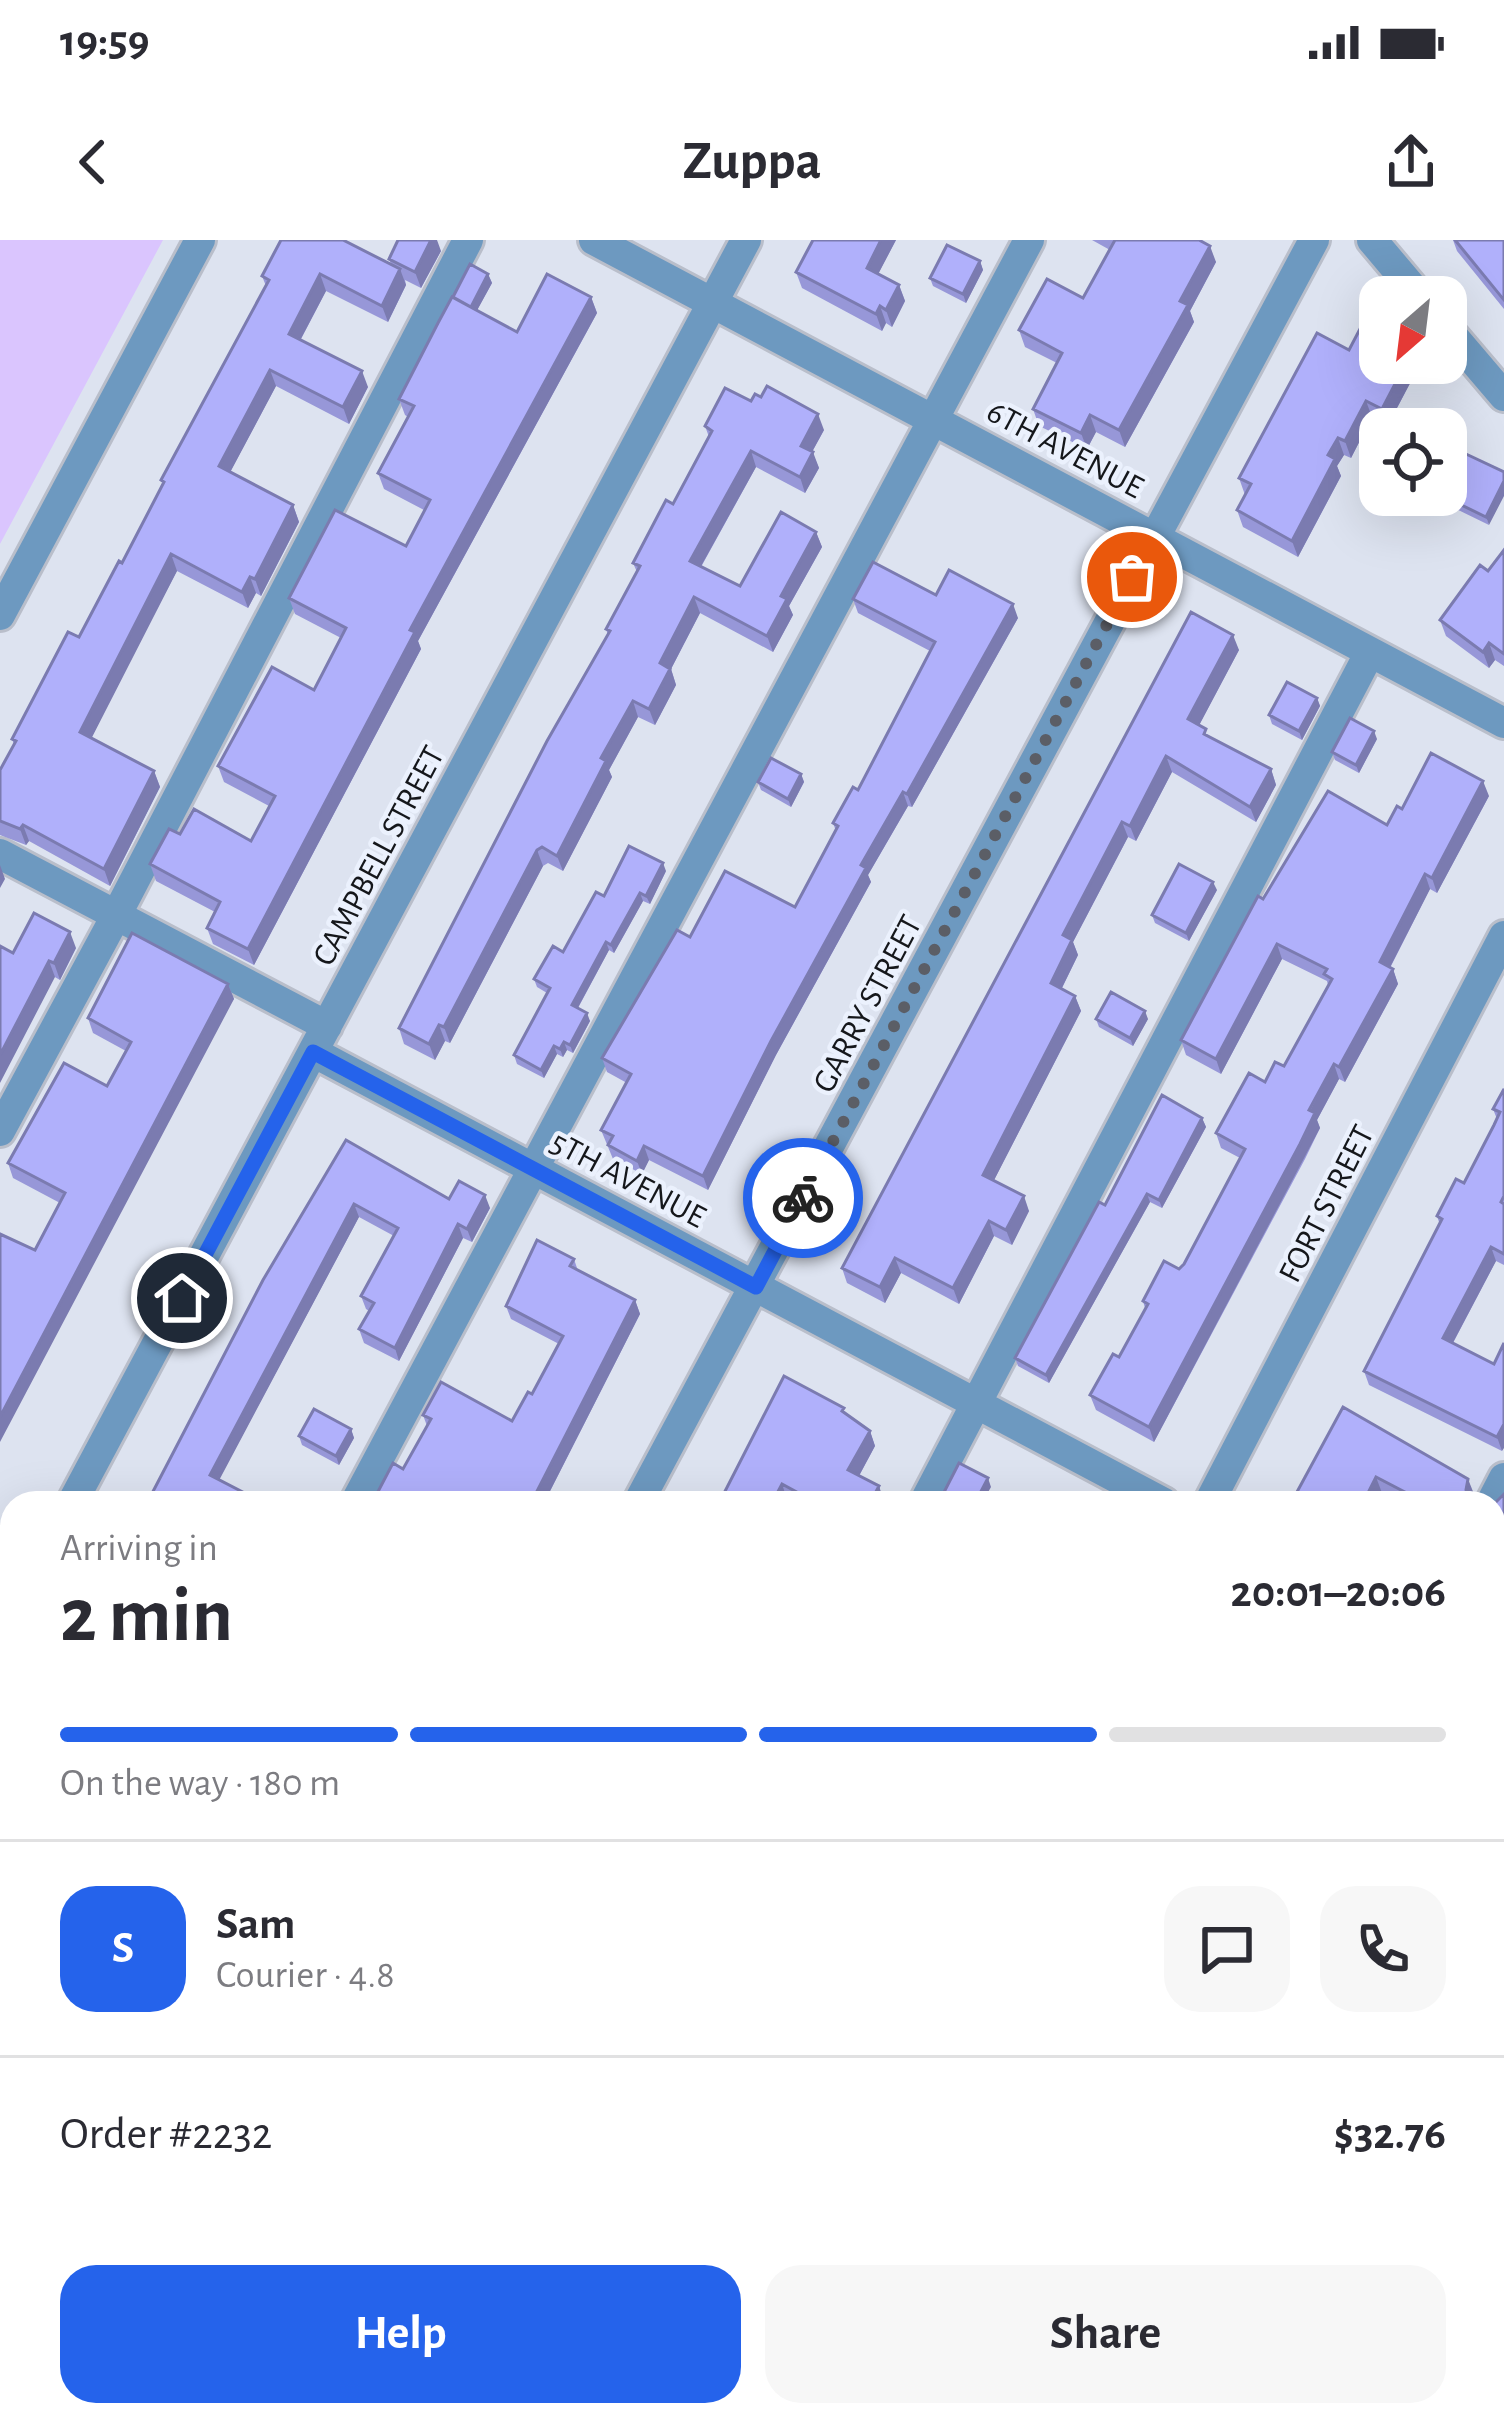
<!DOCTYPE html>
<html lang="en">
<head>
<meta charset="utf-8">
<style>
  body { margin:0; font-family:"Alegreya Sans",sans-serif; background:#f7f7f7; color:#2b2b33; height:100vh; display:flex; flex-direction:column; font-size:45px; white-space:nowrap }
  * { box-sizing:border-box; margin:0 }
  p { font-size:39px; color:#7c7c81 }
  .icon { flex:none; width:66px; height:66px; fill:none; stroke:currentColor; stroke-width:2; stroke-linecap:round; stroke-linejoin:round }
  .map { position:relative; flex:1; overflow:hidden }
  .side { position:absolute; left:0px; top:1251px; width:1506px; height:936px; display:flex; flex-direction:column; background:#fff; border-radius:36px 36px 0 0; box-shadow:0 12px 48px #0002 }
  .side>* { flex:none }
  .needle { width:78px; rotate:208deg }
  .controls { position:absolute; left:1359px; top:36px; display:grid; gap:24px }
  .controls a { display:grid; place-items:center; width:108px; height:108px; border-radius:24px; background:#fff; box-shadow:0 12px 48px #0002; font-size:60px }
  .pin { position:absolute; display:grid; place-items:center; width:102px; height:102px; color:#fff; margin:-51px; border:6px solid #fff; border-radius:50%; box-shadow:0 3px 12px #0007 }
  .courier { position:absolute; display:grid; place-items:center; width:120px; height:120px; margin:-60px; border:9px solid #2563eb; border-radius:50%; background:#fff; color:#222; box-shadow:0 3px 15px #0007 }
  .summary em { font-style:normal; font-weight:700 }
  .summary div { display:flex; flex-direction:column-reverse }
  .summary { display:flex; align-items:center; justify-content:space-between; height:204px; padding:0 60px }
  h1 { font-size:78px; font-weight:700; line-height:90px }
  .bar { display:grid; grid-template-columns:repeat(4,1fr); gap:18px 12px; align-content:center; height:144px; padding:0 60px }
  .bar i { height:15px; border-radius:9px; background:#e1e1e2 }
  .bar .on { background:#2563eb }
  .bar p { grid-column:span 4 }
  .line { display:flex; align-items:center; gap:30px; padding:0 60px; border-top:3px solid #e1e1e2 }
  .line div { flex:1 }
  .round { display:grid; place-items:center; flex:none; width:126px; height:126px; border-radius:36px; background:#f7f7f7 }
  .button { display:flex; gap:24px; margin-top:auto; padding:24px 60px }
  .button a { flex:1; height:138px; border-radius:36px; background:#2563eb; color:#fff; font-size:48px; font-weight:700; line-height:138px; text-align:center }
  .button a+a { background:#f7f7f7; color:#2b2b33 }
  .status { display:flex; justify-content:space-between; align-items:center; height:84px; padding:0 60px; background:#fff; direction:ltr }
  .status svg { height:33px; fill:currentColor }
  header { display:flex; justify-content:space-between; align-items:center; height:156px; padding:0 60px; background:#fff; font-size:54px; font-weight:700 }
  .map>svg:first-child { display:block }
  .green { fill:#dac5fe }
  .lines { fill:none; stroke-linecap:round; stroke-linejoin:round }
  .minor-casing { stroke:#b9beca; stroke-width:36 }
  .minor { stroke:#6d99c0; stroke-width:30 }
  .wall { fill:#9797d8 }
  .shaded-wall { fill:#7b7bb0 }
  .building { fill:#b0b0fb; stroke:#7b7bb0; stroke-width:3 }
  .done { stroke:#5b5e66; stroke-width:12; stroke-dasharray:0 21.6 }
  .route { stroke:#2563eb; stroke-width:15 }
  .labels { text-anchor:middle; stroke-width:9; stroke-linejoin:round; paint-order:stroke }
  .street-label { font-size:33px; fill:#15171b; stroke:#ebf1fd }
</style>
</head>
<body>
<div class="status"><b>19:59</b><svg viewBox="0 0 49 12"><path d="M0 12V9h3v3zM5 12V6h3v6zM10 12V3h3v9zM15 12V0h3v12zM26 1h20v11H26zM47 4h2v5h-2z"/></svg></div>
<header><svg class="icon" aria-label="back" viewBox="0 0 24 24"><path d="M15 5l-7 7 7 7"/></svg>Zuppa<svg class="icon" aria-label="share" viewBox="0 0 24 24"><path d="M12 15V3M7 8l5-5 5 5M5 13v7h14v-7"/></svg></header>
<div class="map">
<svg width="1504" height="2187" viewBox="0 0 1504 2187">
  <rect width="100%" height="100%" fill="#dde3f0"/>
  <path class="green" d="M0,0h163l-163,304z
    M453,2175h959l-6,12h-959z"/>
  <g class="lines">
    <g class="minor-casing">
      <path id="minor" d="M594,0l910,483
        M1372,0l48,57
        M1446,88l58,68
        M0,375l200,-375
        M0,614l327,172
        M313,812l851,451
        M0,891l117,-217 351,-674
        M72,1263l674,-1263
        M355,1263l674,-1263
        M638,1263l676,-1263
        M924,1263l446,-851
        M1209,1263l295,-567
        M1491,1263l13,-25
        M0,1400l12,-23
        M1494,1439l10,5
        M1494,1780l10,-18
        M0,1923l12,-23
        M1494,2128l8,-14
        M142,2187l7,-12
        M431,2187l6,-12
        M1462,2187l6,-12"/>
    </g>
    <use href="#minor" class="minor"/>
  </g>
  <path class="wall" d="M813,0h83l-18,34 21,11 6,16 -13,26 -6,-4 -4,8 -80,-43 -6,-16z
    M1092,0h107l17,22 -26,49 4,11 -69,125 -29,-15 -9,17 -48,-23 -6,-17 24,-46 -32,-16 -6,-17 64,-32 27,-48z
    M1453,0h51v69l-47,-58z
    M350,4l41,20 -2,-5 52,-8 -20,37 -16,-8 1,5 -18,37 -62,-31 -25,48 67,48 -19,37 -73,-38 -46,86 63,33 6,17 -38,74 -5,-3 -8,15 -71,-37 -23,43 -63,124 63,33 6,16 -50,99 -81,-45 -3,4 -26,-10v-65l14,-26 -2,-5 67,-102 43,-74 41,-79 -2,-4 105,-194 -4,-10z
    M980,21l3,9 -17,33 -33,-17 -3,-8z
    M488,34l4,9 -15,27 40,22 74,-35 6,16 -179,328 3,8 -167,316 -41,-21 -6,-16 8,-16 -59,-31 -6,-17 30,-30 71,7 18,-35 -45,-24 -6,-16 96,-76 27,-52 -46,-24 -6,-16 117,-52 18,-36 -40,-21 -6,-16 30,-56 -3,-2 -6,-16z
    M1380,123h35l2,7 -29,55 -16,-8 -21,41 -7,-3 -7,11 4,10 -43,81 -55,-30 -6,-17 8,-15 -6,-17z
    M751,161l73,29 -12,22 7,16 -14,25 -49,-26 -55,100 39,19 76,-54 6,15 -33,59 4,9 -20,37 -73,-39 -29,56 5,16 -21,40 -17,-8 -29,53 3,7 -49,94 -15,-8 -5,3 -93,177 -5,-2 -10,19 -31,-16 -5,-16 209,-393 -2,-6 31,-57 -4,-9 40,-59 36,-67 -4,-11z
    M1466,214l23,71 -41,-20 -4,-10z
    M1504,310v116l-9,-6 -6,8 -43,-32 -6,-16 48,-49z
    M936,355l82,23 -106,189 -4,-1 -40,69 3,7 -95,173 -68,135 -59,-30 -7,14 -29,-15 -12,-29 26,-47 -20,-11 -5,-14 88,-121 105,-30 41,-76 -3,-8 25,-33 72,-139 -72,-38 -5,-14z
    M1191,372l48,38 -40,75 10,12 62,32 5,16 -20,37 -84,-50 -36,69 -8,-4 -55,105 5,13 -16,33 13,8 6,15 -87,169 35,31 -17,34 -18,-9 -35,68 -58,-31 -16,30 -38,-20 -5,-15z
    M1317,458l3,8 -18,34 -30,-16 -3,-9z
    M1377,499l-18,34 -24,-13 -3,-8z
    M801,534l3,8 -13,25 -30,-17 -3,-8z
    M1489,556l-52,97 -7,-4 -40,79 3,1 5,15 -53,98 -6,-3 -22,41 3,8 -15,31 -151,283 -58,-32 -6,-15 29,-38 26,-49 -2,-7 41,-37 56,-106 -19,-10 -5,-15 49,-51 19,-16 44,-81 -1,-4 -45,-22 -61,115 -35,-19 -5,-15 82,-141 124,-74 15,-16z
    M666,631l-16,33 -7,-3 -29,52 -5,-3 -31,58 12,13 -17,32 -6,-3 -4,7 -6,-3 -13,24 -27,-14 -3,-9 33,-62 -10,-6 -3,-8 29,-27 41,-56z
    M1217,650l-28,51 -34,-18 -3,-8z
    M76,708l-16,32 -47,-27z
    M228,744l6,15 -199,251 25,-47 -47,-25 -5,-15 99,-77 19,-35 -33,-18 -5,-15z
    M1096,779h52l-15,27 -34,-19z
    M1504,849v176l-8,-4 -43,82 41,21 8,87 -133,-66 -5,-14 76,-146 -3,-9 27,-33 33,-64 -4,-10z
    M1202,878l4,9 -44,81 -12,-6 -101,181 -31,-17 -3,-8 90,-153z
    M346,900l103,59 41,9 -18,34 -9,-4 -64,123 -35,-18 -5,-14 10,-18 -3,-2 -5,-13 33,-60 -35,-19 -140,262 -72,24z
    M574,1019l4,12 57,29 5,14 -96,189 -141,-34 24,-43 -4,-11 89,6 20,-27 27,-50 -48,-25 -5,-13z
    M1343,1167l125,72 7,24h-73l-20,-10 -6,10h-85z
    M846,1174l24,17 5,15 -16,30 20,10 4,17h-89l-7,-4 -2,4h-66z
    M351,1189l3,9 -15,27 -37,-20 -3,-9z
    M1504,1255v100l-10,-5v-86z
    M12,1531l-1,108 1,45 -12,-7v-134l6,1z
    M1504,1927v112l-10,-6v-87z"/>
  <path class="shaded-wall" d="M431,0h6l4,11 -20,37 -6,-16z
    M881,0h15l-23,44 -6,-16z
    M1210,6l6,16 -26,49 4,11 -69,125 -6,-17 61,-129z
    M980,21l3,9 -17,33 -3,-9z
    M400,29l6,16 -18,37 -6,-16z
    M320,34l6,17 -31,59 -6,-16z
    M488,34l4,9 -18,33 -3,-9z
    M899,45l6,16 -13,26 -6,-17z
    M591,57l6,16 -179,328 3,8 -167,316 -6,-16 162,-319z
    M880,66l6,17 -4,8 -6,-17z
    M1406,123h9l2,7 -29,55 -6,-16z
    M270,130l6,16 -51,96 -6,-16z
    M362,131l6,16 -19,37 -6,-17z
    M1366,161l6,16 -21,41 -6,-17z
    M818,174l6,16 -17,31 -6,-15z
    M1090,175l6,17 -9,17 -6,-16z
    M1338,198l6,17 -7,11 4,10 -43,81 -6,-16 36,-86z
    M751,211l5,16 -61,110 -5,-16z
    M813,212l6,16 -14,25 -5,-16z
    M1504,241v15l-15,29 -3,-8z
    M293,265l6,17 -38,74 -6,-17z
    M816,292l6,15 -33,59 4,9 -20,37 -6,-16 14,-40z
    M171,314l6,17 -91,178 -6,-17z
    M250,337l6,16 -8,15 -6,-16z
    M694,357l6,16 -29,56 5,16 -21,40 -6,-16 11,-46z
    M1013,364l5,14 -106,189 -5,-13z
    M1233,395l6,15 -45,85 -6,-16z
    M1489,403l6,17 -6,8 -6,-16z
    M1317,458l3,8 -18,34 -3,-9z
    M633,461l5,16 -29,53 3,7 -49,94 -6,-15 44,-98z
    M1374,491l3,8 -18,34 -3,-8z
    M1166,516l6,16 -36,69 -6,-15z
    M1271,529l5,16 -20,37 -6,-15z
    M154,531l6,16 -50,99 -6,-17z
    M801,534l3,8 -13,25 -3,-8z
    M1483,541l6,15 -52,97 -5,-15z
    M903,552l5,14 -40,69 3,7 -95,173 -68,135 -5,-14 158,-311z
    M1122,582l6,15 -55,105 5,13 -21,43 -6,-15 12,-48z
    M23,585l6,16 -3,4 -6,-16z
    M537,610l6,16 -93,177 -6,-16z
    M663,623l3,8 -16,33 -4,-8z
    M0,625l5,14 -5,9z
    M1425,634l5,15 -45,88 -5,-15z
    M1213,642l4,8 -28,51 -3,-8z
    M640,653l3,8 -29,52 -3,-8z
    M70,692l6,16 -16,32 -6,-17z
    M606,702l3,8 -34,63 -3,-8z
    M1277,704l5,15 -61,115 -5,-15z
    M49,721l6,16 -55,106v-28z
    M1393,729l5,15 -53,98 -6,-15z
    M228,744l6,15 -234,443v-25z
    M1075,756l6,15 -92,179 -6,-15z
    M1145,771l3,8 -15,27 -3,-8z
    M587,773l3,8 -17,32 -3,-8z
    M439,785l6,16 -10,19 -6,-16z
    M564,802l3,8 -4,7 -3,-8z
    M554,806l3,8 -13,24 -3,-8z
    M1334,824l5,15 -22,41 3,8 -166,314 -5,-15z
    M1202,878l4,9 -44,81 -3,-8z
    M644,906l5,14 -7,14 -5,-13z
    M1147,954l3,8 -101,181 -3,-8z
    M485,955l5,13 -18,34 -5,-13z
    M1024,956l5,15 -17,34 -6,-15z
    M354,964l5,13 -144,271 -5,-13z
    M989,981l5,15 -35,68 -6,-16z
    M458,984l5,14 -64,123 -4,-13z
    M1491,1007l5,14 -48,91 -5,-14z
    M895,1018l6,15 -16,30 -5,-16z
    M635,1060l5,14 -91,179 -5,10h-13z
    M1504,1184v24l-2,3 -5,-14z
    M351,1189l3,9 -15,27 -3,-9z
    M870,1191l5,15 -21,39 -6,-15z
    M1376,1237l6,16 -6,10h-13z
    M988,1238l3,9 -9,16h-7z
    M1468,1239l6,15 -2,9 -6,-13z
    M782,1244l5,15 -2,4h-13z
    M879,1246l5,15 -1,2h-13z
    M1504,1565v25l-10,19v-26z
    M12,1616v22l-5,9 -5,-13z
    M12,1805v23l-12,23v-22z
    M40,2175h14l-7,12h-14z
    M282,2175h14l-6,12h-12l-1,-3z"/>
  <path class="building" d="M281,0h62l57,29 -18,37 -62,-32 -31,60 73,37 -19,36 -73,-37 -51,96 74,39 -38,74 -5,-2 -8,15 -71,-38 -91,178 74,39 -50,98 -81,-44 -3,4 -20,-8v-51l16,-29 -4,-2 56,-107 11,5 40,-76 3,2 42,-81 -3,-2 108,-200 -7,-4z
    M398,0h33l-16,32 -26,-13z
    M813,0h68l-14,28 32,17 -13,25 -6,-4 -4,8 -80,-42z
    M1115,0h84l11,6 -30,55 8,4 -69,125 -29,-15 -9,18 -48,-24 29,-56 -43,-23 28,-51 36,19z
    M1455,0h49v60z
    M947,5l33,16 -17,33 -33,-16z
    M470,24l18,10 -17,33 -18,-10z
    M547,34l44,23 -181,333 5,2 -167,317 -41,-21 13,-26 -70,-38 19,-35 11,5 14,-25 57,32 24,-45 -57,-30 54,-99 42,23 32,-62 -57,-30 46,-88 71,36 24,-46 -52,-27 36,-67 -15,-7 39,-76 14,-26 65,35z
    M1361,87l19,10v26h26l-24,46 -16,-8 -21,40 -7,-3 -10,17 7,4 -43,82 -55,-31 14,-26 -12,-6 78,-145 32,17z
    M767,146l51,28 -17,32 12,6 -13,25 -49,-26 -61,110 50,25 41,-74 35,20 -35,64 6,3 -20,37 -73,-39 -34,66 10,6 -21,40 -16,-8 -32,57 5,3 -49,95 -15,-9 -5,3 -93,177 -5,-2 -10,19 -30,-16 148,-287 63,-110 -4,-2 34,-63 -7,-3 33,-63 7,4 39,-73 -7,-5 20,-38 26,13 4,-7 6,3z
    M1466,214l38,18v9l-18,36 -41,-20 1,-10z
    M1504,310v104l-15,-11 -6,9 -43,-32 40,-55 8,6z
    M873,322l63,33 13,-25 64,34 -106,190 -4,-2 -42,73 5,3 -95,173 -68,135 -59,-30 -7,15 -29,-16 5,-9 -12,-6 30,-56 -29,-16 75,-128 13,7 35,-66 70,36 43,-81 -5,-3 20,-36 5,3 77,-148 -82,-43z
    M1191,372l42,23 -45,84 18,10 -2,5 67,35 -21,38 -84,-51 -36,70 -8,-4 -59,113 9,5 -21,43 24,13 -92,179 41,21 -18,34 -17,-9 -36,67 -58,-30 -15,29 -38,-19z
    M1287,442l30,16 -18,33 -30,-16z
    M1350,478l24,13 -18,34 -24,-13z
    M1431,513l52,28 -51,97 -7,-4 -45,88 13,7 -54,98 -5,-3 -25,46 6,3 -15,31 -151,283 -59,-32 23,-41 6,3 29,-53 -5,-3 21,-40 15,8 5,-5 61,-115 -29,-16 33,-60 16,9 10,-20 9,4 48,-87 -8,-5 3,-5 -50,-25 -61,115 -35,-19 77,-144 5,3 65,-108 59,34 10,-19 5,3z
    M771,518l30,16 -13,25 -30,-17z
    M629,606l34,17 -17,33 -6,-3 -29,52 -5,-3 -34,63 15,8 -17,32 -6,-3 -4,7 -6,-3 -13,24 -27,-15 36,-67 -16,-9 19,-33 10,6 33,-60 8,4z
    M1179,624l34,18 -27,51 -34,-18z
    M34,673l36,19 -16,31 -5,-2 -49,94v-109l13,7z
    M132,693l96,51 -228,433v-183l35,16 30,-57 -57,-30 56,-100 43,23 24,-44 -43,-24z
    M1111,752l34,19 -15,27 -34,-19z
    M1504,849v107l-3,6 3,2v50l-13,-7 -48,91 51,26 10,-21v81l-7,13 -133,-66 78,-152 -5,-3 19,-37 8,4 30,-58 6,-13 -7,-3z
    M1162,855l40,23 -43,82 -12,-6 -101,181 -31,-17 84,-156 6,3z
    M346,900l103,59 10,-18 26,14 -18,34 -9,-5 -63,124 -36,-19 15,-26 -13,-7 37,-68 -44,-24 -144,271 54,28h-117l116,-223z
    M537,1000l37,19 -4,7 65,34 -104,203h-159l21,-40 10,6 28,-50 -8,-4 18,-33 71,39 16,-29 4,2 31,-58 -57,-30z
    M784,1136l60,32 -2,3 28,20 -22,39 31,16 -9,17h-53l-35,-19 -10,19h-53z
    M1343,1167l125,72 -2,11 9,13h-49l-50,-26 -13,26 -7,-4 -2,4h-63z
    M314,1169l37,20 -15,27 -37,-20z
    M959,1223l29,15 -13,25h-23l-11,-5z
    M1504,1254v89l-10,-6v-73z
    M1494,1496l10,5v64l-10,18z
    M12,1531v85l-10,18 10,6v33l-12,-7v-123l6,1z
    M0,1726l12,6v73l-12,24z
    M1504,1927v100l-10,-5v-76z
    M12,1974v201h28l-7,12h-33v-191z
    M233,2175h49l-5,9 6,3h-57z"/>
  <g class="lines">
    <path class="done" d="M803,958l329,-621"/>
    <path class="route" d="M182,1058l131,-246 443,235 47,-89"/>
  </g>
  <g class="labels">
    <g class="street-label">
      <text transform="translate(1066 208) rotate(28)" y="12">6TH AVENUE</text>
      <text transform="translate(377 615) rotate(-62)" y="12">CAMPBELL STREET</text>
      <text transform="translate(866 763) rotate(-62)" y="12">GARRY STREET</text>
      <text transform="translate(629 938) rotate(28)" y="12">5TH AVENUE</text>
      <text transform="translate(1325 963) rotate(-63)" y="12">FORT STREET</text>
    </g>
  </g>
</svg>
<div class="controls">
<a><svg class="needle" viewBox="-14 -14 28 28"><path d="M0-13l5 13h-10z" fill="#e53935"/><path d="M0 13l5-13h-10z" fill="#7c7c81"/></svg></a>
<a><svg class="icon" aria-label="locate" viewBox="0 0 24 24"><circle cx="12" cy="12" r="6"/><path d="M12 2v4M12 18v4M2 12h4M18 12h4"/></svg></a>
</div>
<div class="pin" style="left:1132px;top:337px;background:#ea580c"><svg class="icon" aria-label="bag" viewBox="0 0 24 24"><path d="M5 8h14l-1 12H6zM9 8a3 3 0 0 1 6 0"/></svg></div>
<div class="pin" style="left:182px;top:1058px;background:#1f2937"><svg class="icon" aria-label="home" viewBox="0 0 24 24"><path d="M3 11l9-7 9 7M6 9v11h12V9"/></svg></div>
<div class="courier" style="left:803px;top:958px"><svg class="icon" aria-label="bike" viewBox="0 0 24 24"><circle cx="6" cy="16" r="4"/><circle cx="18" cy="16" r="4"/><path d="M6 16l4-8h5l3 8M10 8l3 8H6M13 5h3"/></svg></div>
<section class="side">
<div class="summary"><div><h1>2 min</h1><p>Arriving in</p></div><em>20:01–20:06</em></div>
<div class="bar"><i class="on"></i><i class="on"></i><i class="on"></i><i></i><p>On the way · 180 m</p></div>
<div class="line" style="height:216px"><b class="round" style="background:#2563eb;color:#fff">S</b><div><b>Sam</b><p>Courier · 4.8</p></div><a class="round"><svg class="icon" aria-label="chat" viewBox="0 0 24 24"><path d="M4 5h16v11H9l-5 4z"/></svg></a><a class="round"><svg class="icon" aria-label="phone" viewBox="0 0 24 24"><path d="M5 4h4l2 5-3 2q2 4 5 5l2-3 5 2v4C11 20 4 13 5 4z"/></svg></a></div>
<div class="line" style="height:156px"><div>Order #2232</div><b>$32.76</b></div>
<div class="button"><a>Help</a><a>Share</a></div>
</section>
</div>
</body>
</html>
